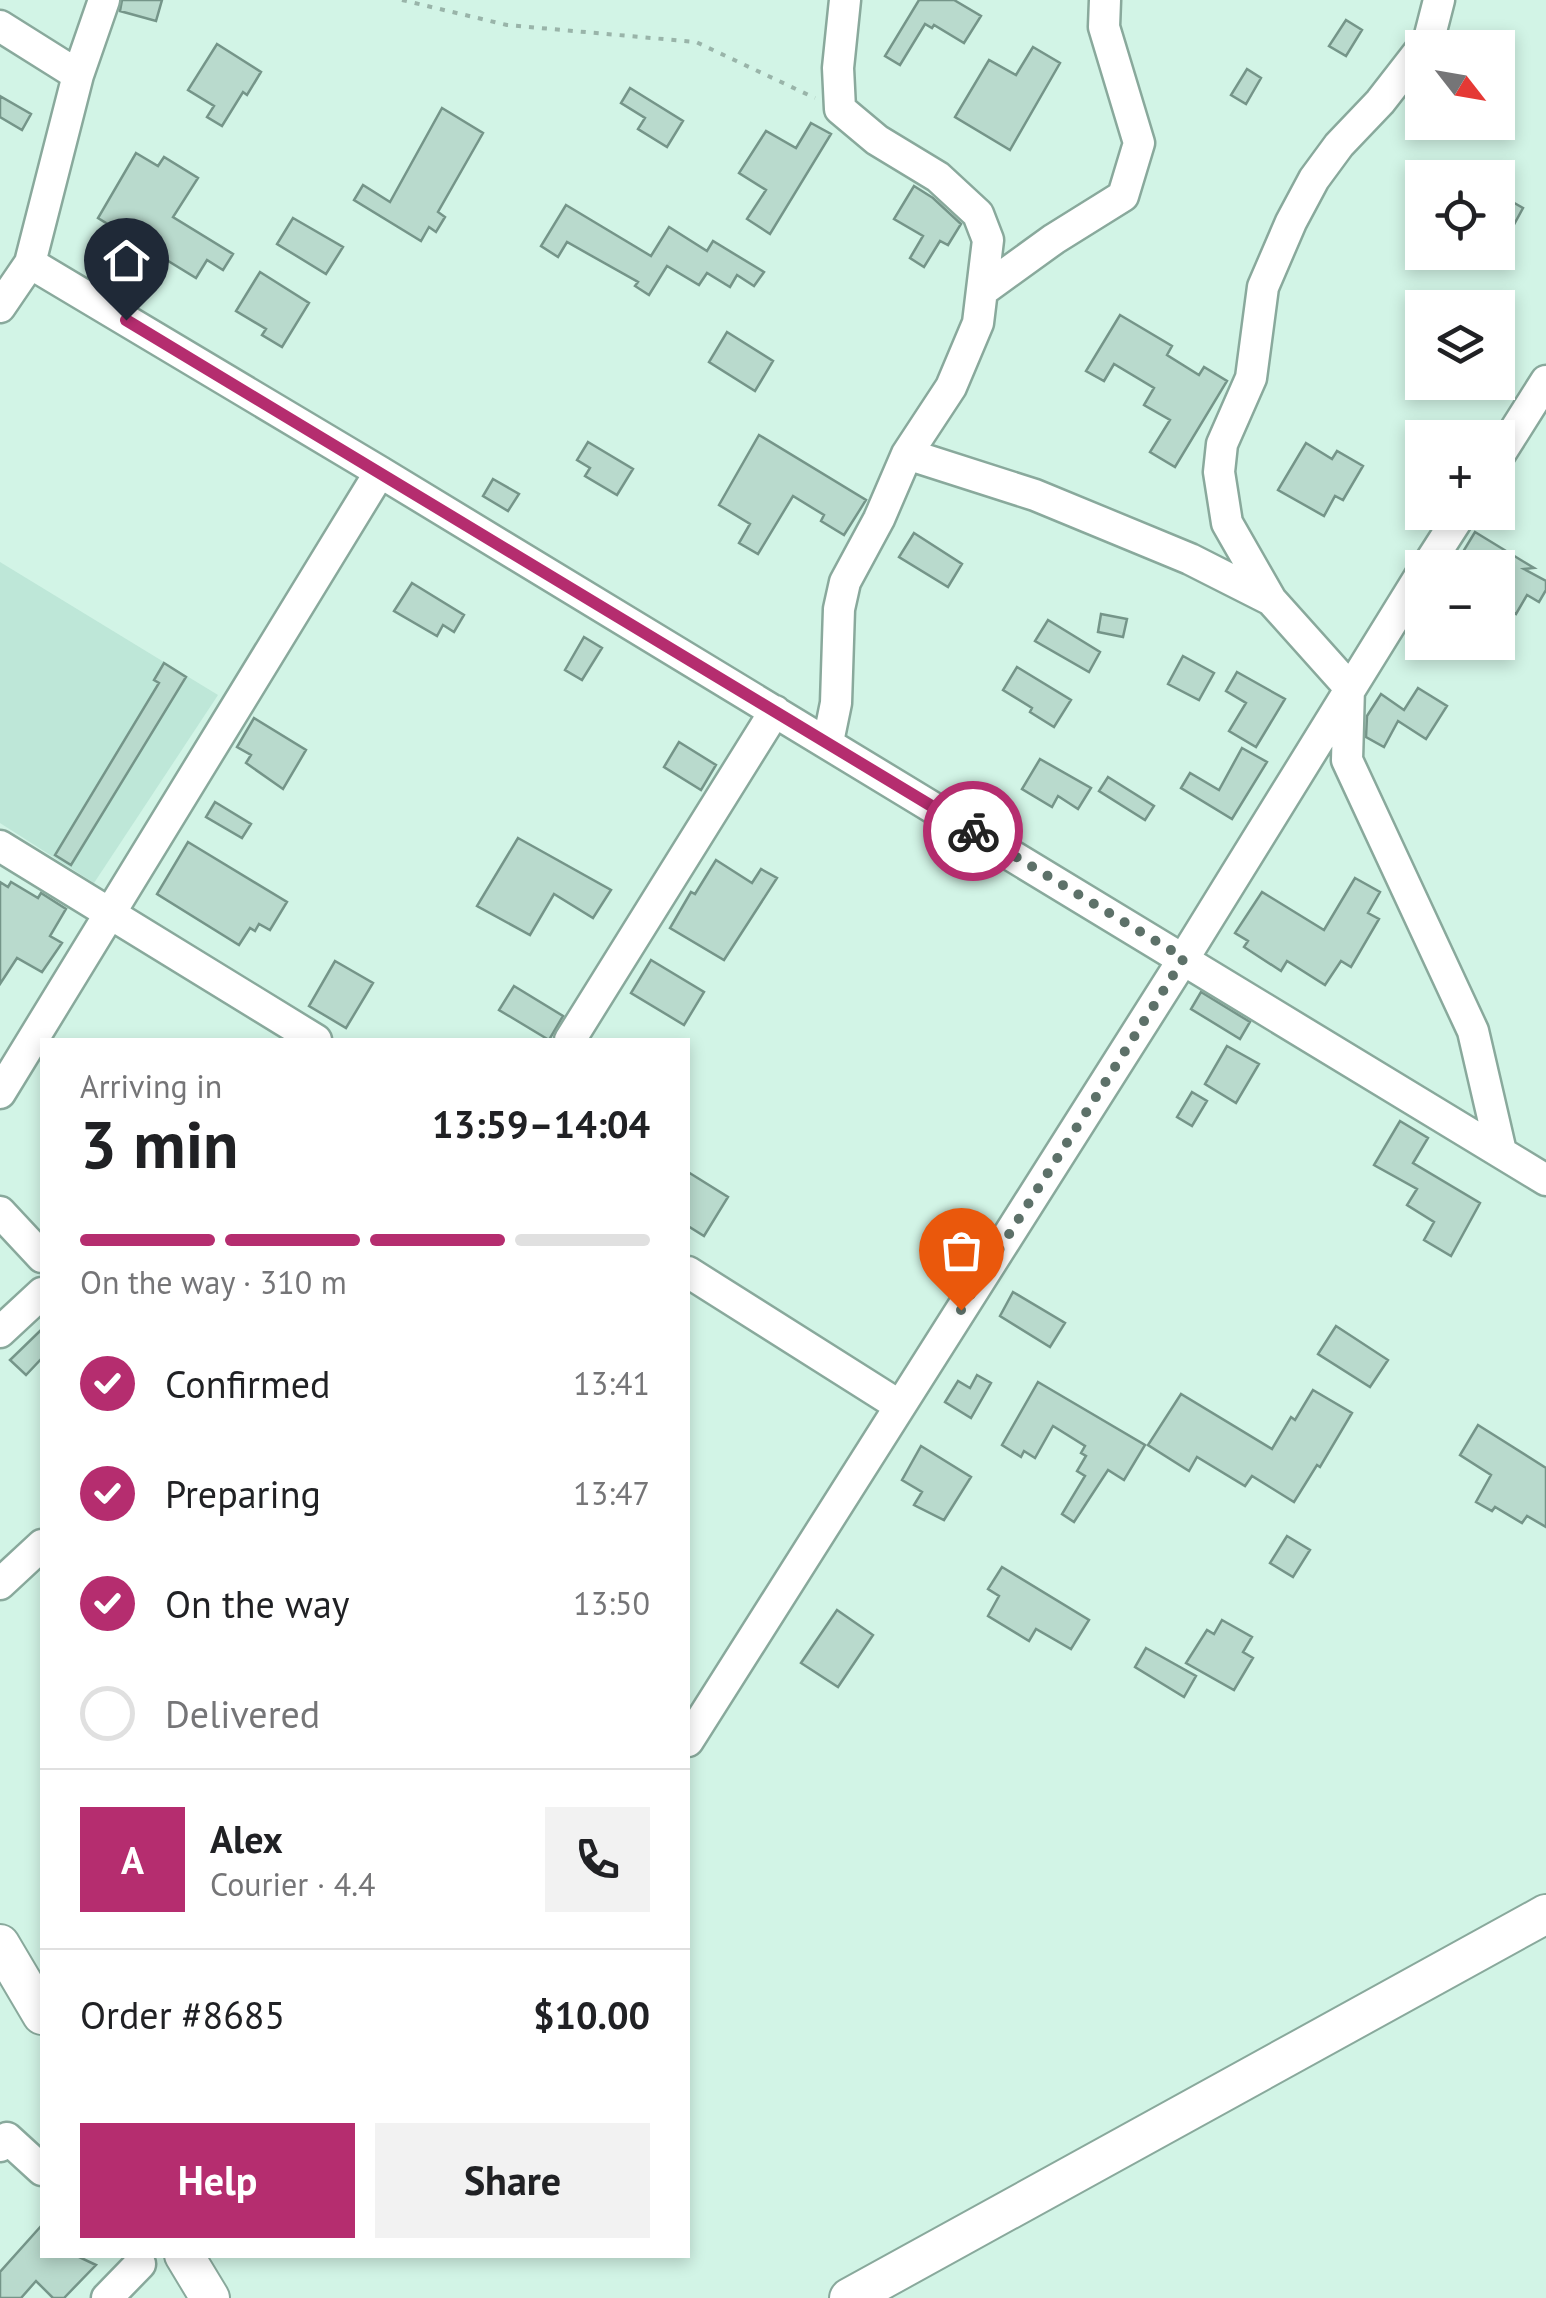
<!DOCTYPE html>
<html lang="en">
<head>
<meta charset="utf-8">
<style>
  body { margin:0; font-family:"PT Sans",sans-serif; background:#f2f2f2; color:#202124; height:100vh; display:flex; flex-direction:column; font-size:38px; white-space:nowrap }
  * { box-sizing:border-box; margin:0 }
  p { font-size:32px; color:#757577 }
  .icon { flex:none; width:55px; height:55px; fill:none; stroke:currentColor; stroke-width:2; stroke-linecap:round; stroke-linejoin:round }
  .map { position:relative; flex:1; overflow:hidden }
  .drawer { position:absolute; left:40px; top:1038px; width:650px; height:1220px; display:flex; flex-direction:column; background:#fff; border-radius:0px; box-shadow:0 5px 15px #0003 }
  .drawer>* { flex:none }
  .needle { width:65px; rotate:121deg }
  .tools { position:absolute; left:1405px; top:30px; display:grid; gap:20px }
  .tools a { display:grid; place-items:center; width:110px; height:110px; border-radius:0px; background:#fff; box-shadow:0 5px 15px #0003; font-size:50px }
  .pin { position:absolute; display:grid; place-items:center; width:85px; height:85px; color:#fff; margin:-102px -42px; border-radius:50% 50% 50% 0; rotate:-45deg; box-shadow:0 0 10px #0007 }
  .pin .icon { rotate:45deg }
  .courier { position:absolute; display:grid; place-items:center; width:100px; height:100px; margin:-50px; border:8px solid #b52d6f; border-radius:50%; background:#fff; color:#222; box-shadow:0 2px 12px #0007 }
  .headline em { font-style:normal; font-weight:600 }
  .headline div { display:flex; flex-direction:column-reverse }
  .headline { display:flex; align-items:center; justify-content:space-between; height:170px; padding:0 40px }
  h1 { font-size:65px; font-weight:600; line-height:75px }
  .bar { display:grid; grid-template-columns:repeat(4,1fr); gap:15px 10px; align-content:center; height:120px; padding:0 40px }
  .bar i { height:12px; border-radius:8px; background:#e0e0e0 }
  .bar .active { background:#b52d6f }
  .bar p { grid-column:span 4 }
  .line { display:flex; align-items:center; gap:25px; padding:0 40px; border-top:2px solid #e0e0e0 }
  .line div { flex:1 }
  .round { display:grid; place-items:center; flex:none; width:105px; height:105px; border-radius:0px; background:#f2f2f2 }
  ol { padding:0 40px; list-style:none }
  li { display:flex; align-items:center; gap:30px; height:110px }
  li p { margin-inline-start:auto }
  li .icon { padding:10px; border-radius:50%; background:#b52d6f; color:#fff; stroke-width:4 }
  li:last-child { color:#757577 }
  li i { width:55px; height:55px; border:5px solid #e0e0e0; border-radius:50% }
  .primary-button { display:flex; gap:20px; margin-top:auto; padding:20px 40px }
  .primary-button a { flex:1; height:115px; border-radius:0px; background:#b52d6f; color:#fff; font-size:40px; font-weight:600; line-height:115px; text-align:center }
  .primary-button a+a { background:#f2f2f2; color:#202124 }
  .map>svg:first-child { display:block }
  .built { fill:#bee7d8 }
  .building { fill:#b9dacd; stroke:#759589; stroke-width:2.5 }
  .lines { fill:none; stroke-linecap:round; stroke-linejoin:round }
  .minor-casing { stroke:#89a99c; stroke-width:35 }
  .major-casing { stroke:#89a99c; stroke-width:42 }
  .path { stroke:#99b4a9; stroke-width:4; stroke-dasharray:5 8; stroke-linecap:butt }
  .minor { stroke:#fff; stroke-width:30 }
  .major { stroke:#fff; stroke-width:38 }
  .done { stroke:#5d7169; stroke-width:10; stroke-dasharray:0 18 }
  .route { stroke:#b52d6f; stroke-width:12 }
</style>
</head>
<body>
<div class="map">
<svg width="1546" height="2298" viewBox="0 0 1546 2298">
  <rect width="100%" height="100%" fill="#d2f4e6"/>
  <path class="built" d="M0,562l218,133 -124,188 -94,-60z"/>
  <path class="building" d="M122,0h40l-6,21 -36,-10z
    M919,0h35l27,16 -17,27 -30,-18 -2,3 -7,-4 -25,41 -15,-9z
    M1346,20l16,10 -16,26 -17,-10z
    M217,44l44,28 -14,23 -4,-3 -21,34 -15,-9 7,-11 -26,-16z
    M1033,47l27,16 -50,87 -55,-33 34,-57 27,15z
    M1247,69l14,9 -15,26 -15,-9z
    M630,88l53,33 -16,26 -29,-18 7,-11 -24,-15z
    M0,96l31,18 -9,16 -22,-13z
    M442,108l41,25 -45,79 7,5 -9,15 -7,-5 -8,14 -67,-41 9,-15 27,17z
    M811,123l20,11 -61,100 -23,-15 19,-29 -27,-17 27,-42 30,17z
    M136,153l22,13 6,-9 34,21 -25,39 60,37 -10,16 -16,-10 -11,18 -98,-60z
    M914,186l19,12 28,26 -13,21 -8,-4 -16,26 -14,-9 13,-22 -29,-17z
    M1509,200l14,8 -25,46v-50l6,3z
    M566,205l85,51 18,-29 38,24 6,-10 51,31 -10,14 -17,-11 -7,12 -23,-14 -8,12 -32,-19 -18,29 -14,-9 3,-4 -71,-40 -9,15 -17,-11z
    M293,218l50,29 -17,27 -49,-30z
    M260,272l49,31 -27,44 -20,-12 4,-6 -30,-18z
    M1120,315l52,31 -5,9 32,20 5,-8 23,14 -52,86 -25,-15 20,-32 -26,-15 10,-17 -40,-24 -10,17 -18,-10z
    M727,332l46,29 -18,30 -46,-29z
    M759,435l107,65 -22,35 -23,-14 3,-6 -31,-19 -35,58 -19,-11 11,-19 -31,-19z
    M588,442l45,27 -16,26 -32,-19 5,-8 -13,-8z
    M1306,443l26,16 5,-8 26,15 -20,34 -8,-4 -11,20 -46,-26z
    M493,479l26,15 -11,17 -25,-15z
    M1475,532l59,36 -10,1 22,12v9l-7,12 -12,-7 -11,19 -18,-11v-35h-28l-12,-8z
    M914,533l48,31 -14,23 -49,-30z
    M412,583l52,32 -10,17 -11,-7 -6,11 -43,-25z
    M1101,614l26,5 -4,18 -25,-5z
    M1048,620l52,32 -11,20 -54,-31z
    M584,637l18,11 -20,32 -17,-10z
    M1183,656l31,17 -15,27 -31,-16z
    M164,663l22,14 -115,188 -16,-10 104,-172 -5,-3z
    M1017,667l54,33 -17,27 -24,-15 2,-4 -29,-18z
    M1237,672l48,27 -29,48 -27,-16 17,-28 -20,-12z
    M1418,688l29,18 -21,33 -28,-18 -14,26 -18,-10 1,-21 14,-22 23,16z
    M254,718l52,32 -23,39 -37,-26 5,-8 -14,-8z
    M679,742l37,23 -15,25 -37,-23z
    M1242,748l25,14 -35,57 -51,-31 9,-15 29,17z
    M1040,759l51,29 -13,21 -20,-13 -6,11 -30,-18z
    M1108,777l46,29 -9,14 -46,-29z
    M215,802l36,22 -9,14 -36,-21z
    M518,838l93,52 -18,28 -39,-24 -24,41 -53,-29z
    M188,842l99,60 -17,28 -11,-6 -4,7 -5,-3 -11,17 -82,-51z
    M716,860l36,23 9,-14 16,9 -53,82 -54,-32 21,-36 4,2z
    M1355,878l25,14 -12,21 11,6 -28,48 -10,-6 -16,24 -38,-24 -6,10 -37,-24 4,-6 -13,-8 27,-41 62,38z
    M0,882l8,5 3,-5 27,16 3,-5 25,16 -16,27 12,7 -20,29 -25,-14 -17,26z
    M651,960l53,32 -20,33 -53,-32z
    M335,961l38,22 -27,45 -37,-22z
    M514,986l49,30 -14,24 -50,-30z
    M1201,992l49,30 -10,17 -49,-30z
    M1227,1046l32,18 -23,39 -31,-19z
    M1192,1092l15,9 -15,25 -15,-9z
    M1400,1121l28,17 -15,25 67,40 -29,53 -27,-16 10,-18 -27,-17 10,-16 -43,-24z
    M688,1172l40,25 -24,39 -16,-10z
    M1013,1292l52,31 -15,24 -50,-31z
    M1336,1326l52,34 -18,27 -52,-33z
    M42,1329v29l-16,17 -16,-15z
    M977,1375l14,8 -20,35 -26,-16 13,-21 12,7z
    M1038,1382l107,63 -21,35 -16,-10 -34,52 -12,-8 23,-38 -8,-5 9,-15 -5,-3 4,-7 -32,-20 -18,32 -11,-7 -3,6 -19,-12z
    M1313,1390l39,23 -32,54 -3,-2 -23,37 -42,-26 -7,10 -48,-29 -8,14 -41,-26 33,-51 91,55 19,-32 4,3z
    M1478,1425l68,43v59l-19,-11 -5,7 -27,-16 -3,4 -16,-9 15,-27 -31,-20z
    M921,1446l50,31 -27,43 -30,-15 8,-13 -20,-12z
    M1287,1536l23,14 -17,27 -23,-14z
    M1002,1567l87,53 -18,29 -35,-20 -7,12 -41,-25 11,-20 -11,-7z
    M837,1610l36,25 -35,52 -37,-24z
    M1222,1620l30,17 -9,15 10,6 -19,32 -48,-27 21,-33 7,4z
    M1146,1648l50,28 -12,21 -49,-30z
    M42,2225v30h33l21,10 -32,33h-11l-17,-17 -15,17h-21v-26z"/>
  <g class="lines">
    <g class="minor-casing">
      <path id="minor" d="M0,26l78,49
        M1423,48l6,-9 10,-39
        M30,263l350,209 1166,708
        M982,291l72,-52 69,-43 16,-53 -35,-116 1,-27
        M0,307l30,-44 48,-188 26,-75
        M907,454l128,41 155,64 81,41 78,87 -2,73 126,271 28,121
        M1498,457l48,-76
        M1426,568l36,-56
        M1271,600l-44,-77 -8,-51 3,-28 29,-66 12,-91 28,-65 23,-43 25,-34 41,-43 42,-54
        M828,742l8,-39 3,-94 6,-27 34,-63 28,-65 44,-67 27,-64 10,-83 -10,-26 -40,-37 -61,-37 -37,-31 -2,-41 7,-68
        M0,846l316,194
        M570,1040l205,-329
        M0,1093l380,-621
        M0,1212l42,45
        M688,1272l212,134
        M0,1332l42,-39
        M0,1584l42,-39
        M688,1741l496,-783 238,-385
        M0,2146l7,-8 35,32
        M107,2298l33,-34"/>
    </g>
    <g class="major-casing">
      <path id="major" d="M0,1944l42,71
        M184,2255l26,43
        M849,2298l697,-384"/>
    </g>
    <path class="path" d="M402,0l105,25 189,17 119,56"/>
    <use href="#minor" class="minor"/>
    <use href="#major" class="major"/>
  </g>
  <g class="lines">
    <path class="done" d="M961,1310l223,-352 -211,-127"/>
    <path class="route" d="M126,320l847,511"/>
  </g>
</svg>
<div class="tools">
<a><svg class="needle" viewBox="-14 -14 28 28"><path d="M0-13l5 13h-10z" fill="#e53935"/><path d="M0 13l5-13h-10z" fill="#757577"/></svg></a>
<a><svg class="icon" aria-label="locate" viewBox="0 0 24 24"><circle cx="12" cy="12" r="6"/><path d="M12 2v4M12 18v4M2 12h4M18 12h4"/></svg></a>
<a><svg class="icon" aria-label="layers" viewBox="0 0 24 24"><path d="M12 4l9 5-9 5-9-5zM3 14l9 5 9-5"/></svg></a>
<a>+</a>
<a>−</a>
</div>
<div class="pin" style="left:961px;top:1310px;background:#ea580c"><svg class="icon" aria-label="bag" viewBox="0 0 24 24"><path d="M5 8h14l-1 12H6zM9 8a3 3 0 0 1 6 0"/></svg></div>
<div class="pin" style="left:126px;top:320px;background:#1f2937"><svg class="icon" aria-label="home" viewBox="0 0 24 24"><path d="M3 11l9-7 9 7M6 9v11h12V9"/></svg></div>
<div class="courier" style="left:973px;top:831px"><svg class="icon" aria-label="bike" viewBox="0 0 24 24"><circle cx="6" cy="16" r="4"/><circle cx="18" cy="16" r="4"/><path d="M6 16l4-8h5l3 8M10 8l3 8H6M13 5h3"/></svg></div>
<section class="drawer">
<div class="headline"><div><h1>3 min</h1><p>Arriving in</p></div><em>13:59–14:04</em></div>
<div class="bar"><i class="active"></i><i class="active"></i><i class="active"></i><i></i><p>On the way · 310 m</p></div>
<ol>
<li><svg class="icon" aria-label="check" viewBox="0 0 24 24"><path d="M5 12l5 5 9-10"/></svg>Confirmed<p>13:41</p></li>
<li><svg class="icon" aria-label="check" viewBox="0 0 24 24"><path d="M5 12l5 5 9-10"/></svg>Preparing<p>13:47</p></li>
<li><svg class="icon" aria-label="check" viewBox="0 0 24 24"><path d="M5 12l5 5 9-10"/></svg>On the way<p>13:50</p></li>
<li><i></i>Delivered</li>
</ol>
<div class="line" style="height:180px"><b class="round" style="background:#b52d6f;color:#fff">A</b><div><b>Alex</b><p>Courier · 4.4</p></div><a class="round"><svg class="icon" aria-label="phone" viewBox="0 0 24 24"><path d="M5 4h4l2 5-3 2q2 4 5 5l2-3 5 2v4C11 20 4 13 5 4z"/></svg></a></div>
<div class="line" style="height:130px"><div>Order #8685</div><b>$10.00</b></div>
<div class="primary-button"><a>Help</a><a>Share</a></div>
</section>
</div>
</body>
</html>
